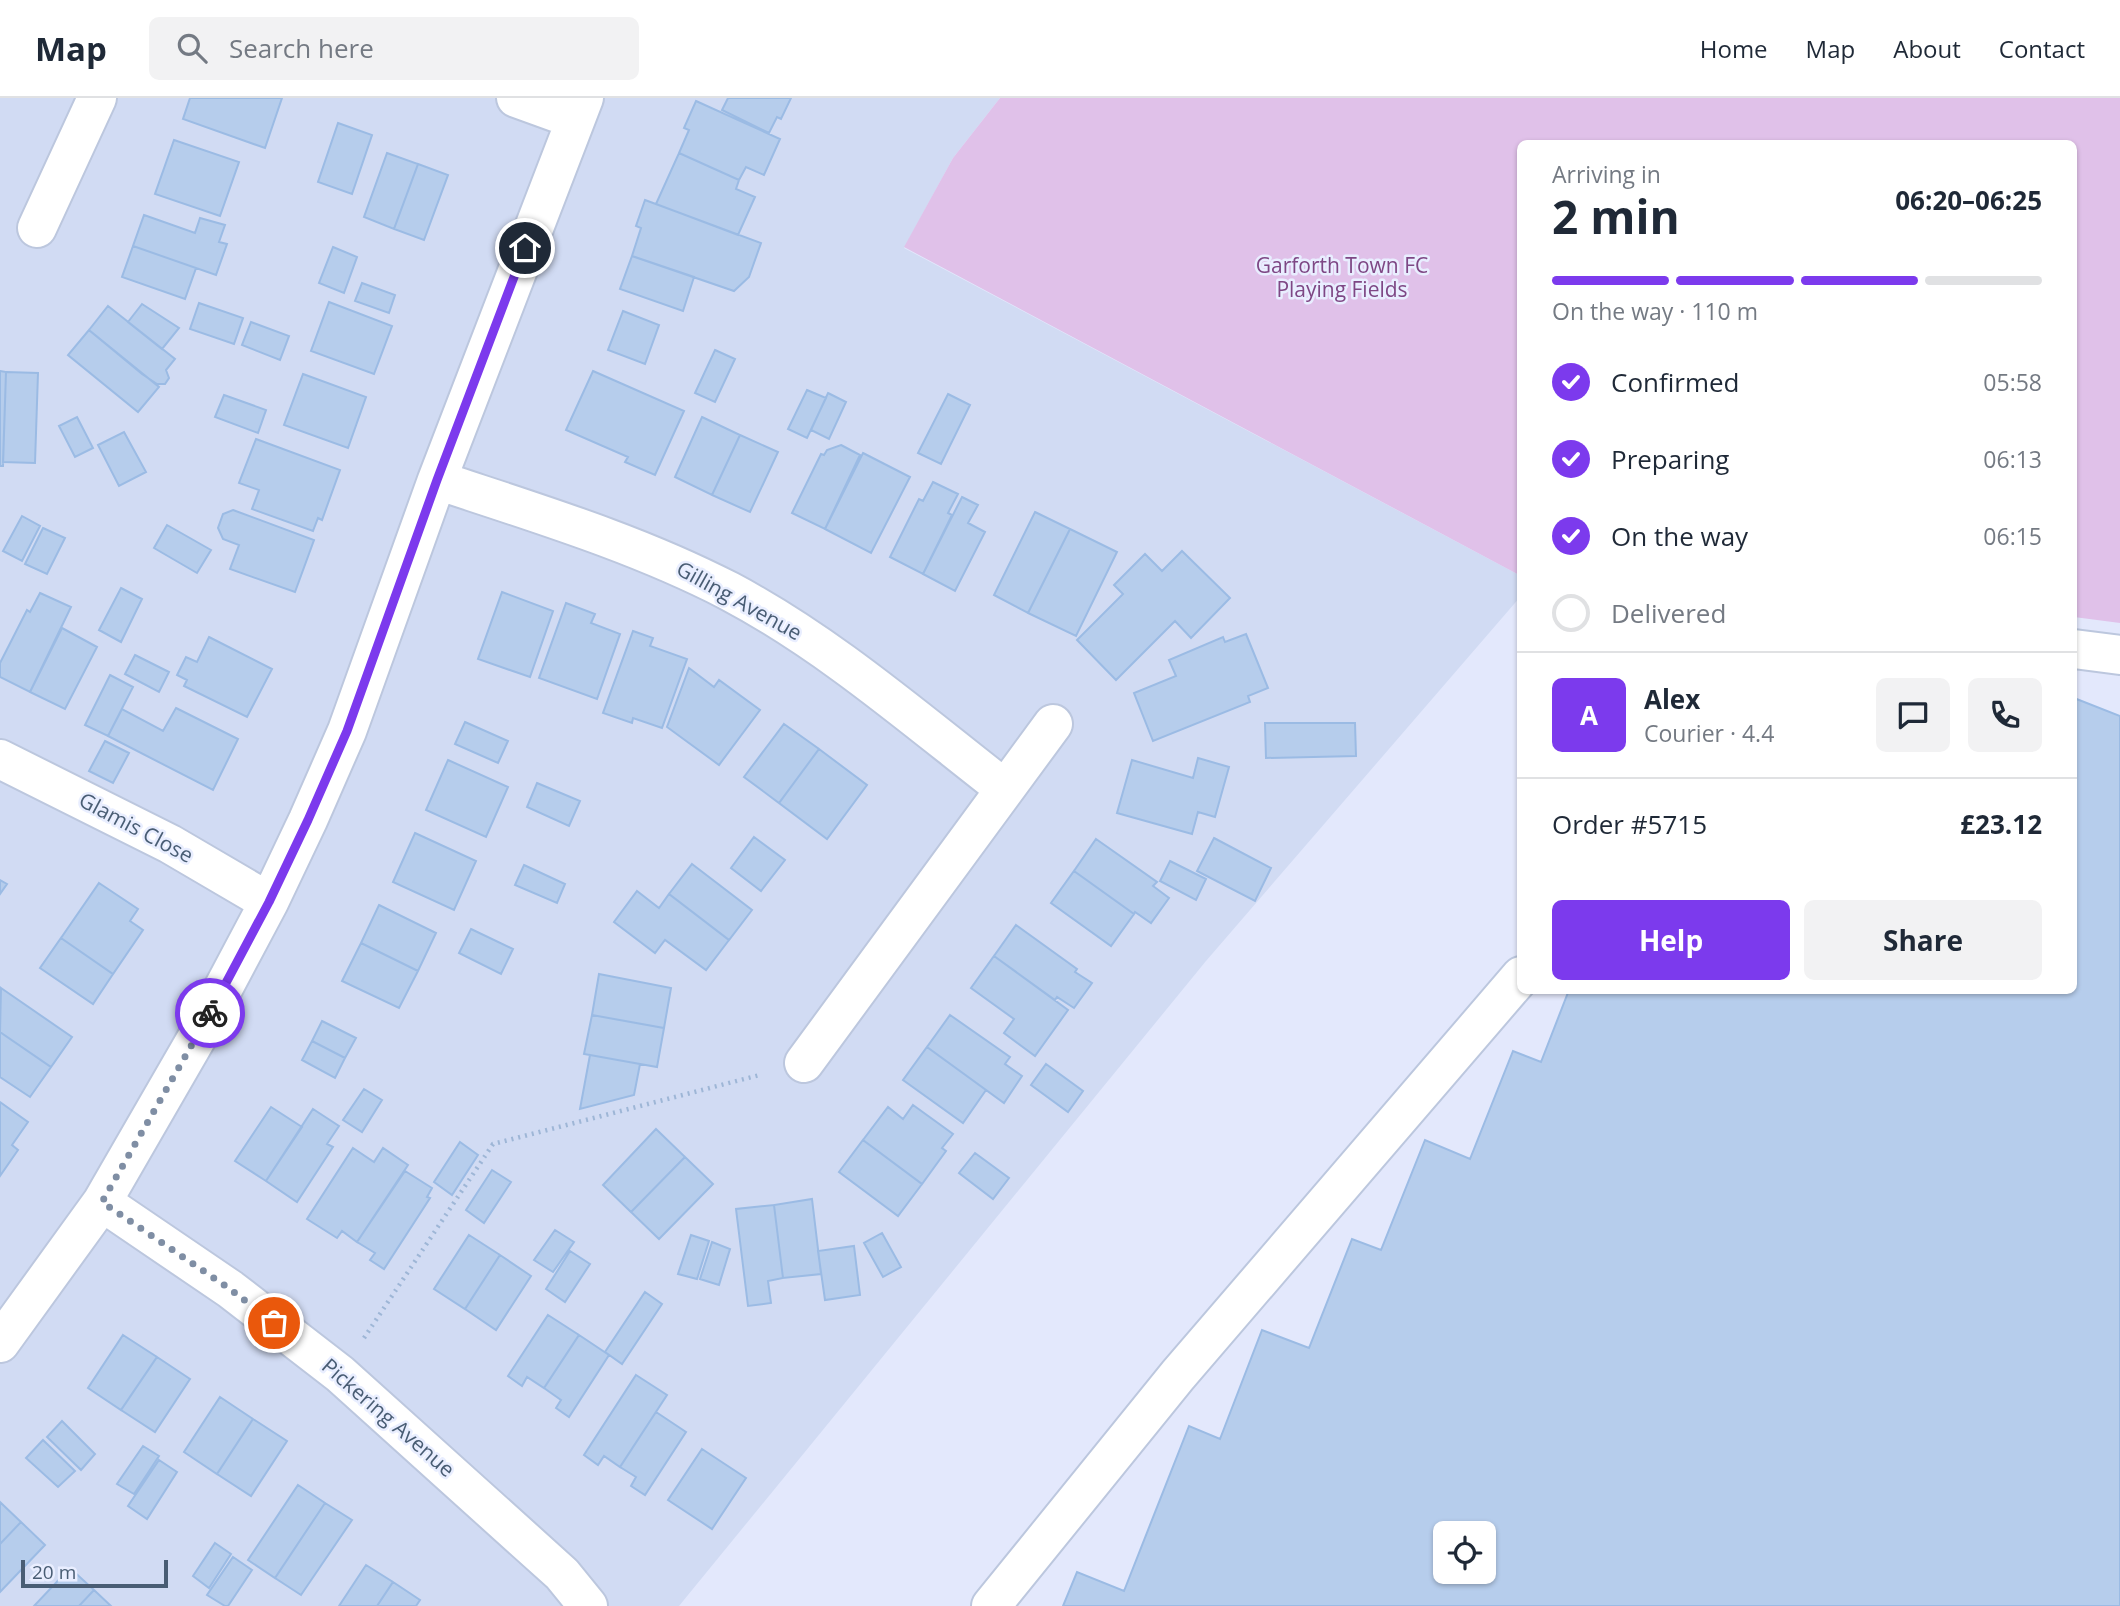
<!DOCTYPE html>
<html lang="en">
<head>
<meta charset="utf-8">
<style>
  body { margin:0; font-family:"Open Sans",sans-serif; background:#f2f2f3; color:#1f2937; height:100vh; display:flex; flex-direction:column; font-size:26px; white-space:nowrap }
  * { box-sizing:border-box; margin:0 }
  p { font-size:23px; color:#747a83 }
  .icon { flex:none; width:38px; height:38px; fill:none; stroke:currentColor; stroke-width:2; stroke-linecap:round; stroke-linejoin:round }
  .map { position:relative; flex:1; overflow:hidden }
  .panel { position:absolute; left:1517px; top:42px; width:560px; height:854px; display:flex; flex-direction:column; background:#fff; border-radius:10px; box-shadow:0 2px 5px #0004 }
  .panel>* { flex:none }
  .fabs { position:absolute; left:1433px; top:1423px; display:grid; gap:14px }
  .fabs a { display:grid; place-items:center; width:63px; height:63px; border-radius:10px; background:#fff; box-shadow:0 2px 5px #0004; font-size:35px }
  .scale { position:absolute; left:21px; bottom:18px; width:147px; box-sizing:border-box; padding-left:7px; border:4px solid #495d74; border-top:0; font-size:19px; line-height:24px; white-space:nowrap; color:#495d74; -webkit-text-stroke:5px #e9eeff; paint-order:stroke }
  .pin { position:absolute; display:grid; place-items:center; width:60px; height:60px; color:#fff; margin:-30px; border:4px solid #fff; border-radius:50%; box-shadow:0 2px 7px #0007 }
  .courier { position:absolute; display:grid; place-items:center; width:70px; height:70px; margin:-35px; border:5px solid #7c3aed; border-radius:50%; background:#fff; color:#222; box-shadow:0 2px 9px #0007 }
  .headline em { font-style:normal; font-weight:700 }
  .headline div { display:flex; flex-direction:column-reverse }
  .headline { display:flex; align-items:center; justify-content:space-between; height:119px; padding:0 35px }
  h1 { font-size:46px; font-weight:700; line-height:52px }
  .bar { display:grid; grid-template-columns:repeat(4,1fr); gap:10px 7px; align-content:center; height:84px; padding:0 35px }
  .bar i { height:9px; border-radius:5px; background:#e0e1e3 }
  .bar .active { background:#7c3aed }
  .bar p { grid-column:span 4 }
  .line { display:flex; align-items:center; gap:18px; padding:0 35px; border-top:2px solid #e0e1e3 }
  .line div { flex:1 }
  .round { display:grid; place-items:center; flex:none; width:74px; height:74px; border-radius:10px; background:#f2f2f3 }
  ol { padding:0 35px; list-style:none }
  li { display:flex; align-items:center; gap:21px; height:77px }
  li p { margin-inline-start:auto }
  li .icon { padding:7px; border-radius:50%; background:#7c3aed; color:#fff; stroke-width:4 }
  li:last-child { color:#747a83 }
  li i { width:38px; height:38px; border:4px solid #e0e1e3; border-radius:50% }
  .cta { display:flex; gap:14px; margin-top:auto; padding:14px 35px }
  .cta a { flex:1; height:80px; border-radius:10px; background:#7c3aed; color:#fff; font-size:28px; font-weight:700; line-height:80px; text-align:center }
  .cta a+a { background:#f2f2f3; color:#1f2937 }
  header { display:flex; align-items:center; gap:42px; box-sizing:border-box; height:98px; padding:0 35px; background:#fff; border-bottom:2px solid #e0e1e3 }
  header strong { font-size:33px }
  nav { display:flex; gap:38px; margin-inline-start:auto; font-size:24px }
  .search { width:490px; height:63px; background:#f2f2f3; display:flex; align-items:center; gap:18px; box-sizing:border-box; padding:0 24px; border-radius:10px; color:#747a83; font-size:26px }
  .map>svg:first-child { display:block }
  .residential { fill:#d1dbf3 }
  .green { fill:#e0c1e9 }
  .building { fill:#b6cdec; stroke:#9bbbe4; stroke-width:2; fill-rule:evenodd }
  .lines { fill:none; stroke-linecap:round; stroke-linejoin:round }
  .minor-casing { stroke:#bcc7de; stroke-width:42 }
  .path { stroke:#9eb6d6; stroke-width:4.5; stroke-dasharray:2 5; stroke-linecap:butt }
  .minor { stroke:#fff; stroke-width:38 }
  .done { stroke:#7f8ea4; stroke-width:7; stroke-dasharray:0 12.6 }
  .route { stroke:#7c3aed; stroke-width:9 }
  .labels { text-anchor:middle; stroke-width:5; stroke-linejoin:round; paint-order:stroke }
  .park-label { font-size:21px; fill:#7e4785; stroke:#e9eeff }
  .street-label { font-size:21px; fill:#495d74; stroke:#e9eeff }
</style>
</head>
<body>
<header>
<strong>Map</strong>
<div class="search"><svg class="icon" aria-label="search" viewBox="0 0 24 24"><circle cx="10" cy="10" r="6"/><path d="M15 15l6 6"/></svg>Search here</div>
<nav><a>Home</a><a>Map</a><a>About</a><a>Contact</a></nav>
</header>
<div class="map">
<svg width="2120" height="1508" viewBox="0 0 2120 1508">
  <rect width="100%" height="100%" fill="#e3e8fc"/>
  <path class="residential" d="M0,0h1000l-47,60 -49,90 617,328v20l-315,365 -527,645h-679z"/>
  <path class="green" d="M1000,0h1120v525l-46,-6v-473h-553v432l-617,-329 49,-89z"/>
  <path class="building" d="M190,0h92l-17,50 -82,-29z
    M728,0h63l-10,21 -4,-2 -8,16 -47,-23z
    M696,3l84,38 -16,36 -18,-8 -7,13 -60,-27 10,-23 -5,-2z
    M338,25l34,12 -20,59 -34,-12z
    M174,42l65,22 -19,54 -65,-22z
    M387,55l31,11 -24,65 -30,-12z
    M679,55l60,27 -3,9 19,8 -17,38 -82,-31z
    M418,66l30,11 -24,65 -30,-11z
    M645,102l116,43 -12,34 -15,14 -102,-35 9,-28 -5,-2z
    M144,117l51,18 5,-15 25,7 -6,17 8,2 -11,31 -83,-29z
    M133,148l63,22 -11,31 -63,-22z
    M333,149l24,10 -13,36 -25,-10z
    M632,158l62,21 -11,34 -63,-22z
    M362,185l33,12 -6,18 -34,-12z
    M329,204l63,24 -18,48 -63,-23z
    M199,205l44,15 -9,26 -44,-15z
    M142,206l37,24 -17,21 -34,-27z
    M108,208l67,53 -9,11 3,8 -4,6h-8l-15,-10 -53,-44z
    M623,213l36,14 -14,39 -37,-14z
    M251,224l38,14 -9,24 -38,-15z
    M89,232l70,57 -21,25 -70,-57z
    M715,252l20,9 -20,43 -20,-9z
    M0,273l6,1 -3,94h-3z
    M593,273l91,40 -29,64 -30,-13 3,-5 -62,-27z
    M6,274l32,1 -3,90 -32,-1z
    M303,276l63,23 -18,51 -64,-23z
    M807,292l19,8 -19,40 -19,-9z
    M828,295l18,9 -17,37 -18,-9z
    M948,296l22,11 -29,59 -23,-11z
    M224,297l42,15 -8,23 -43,-16z
    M77,319l16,31 -18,9 -16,-31z
    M702,319l38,18 -28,60 -37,-18z
    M124,334l22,40 -27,14 -21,-41z
    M740,337l38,17 -28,60 -38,-17z
    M256,341l84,31 -18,50 -4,-2 -5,13 -61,-22 7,-19 -20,-7z
    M841,347l19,10 -35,74 -33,-16 29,-59 3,1 3,-5z
    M863,355l47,24 -39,76 -46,-24z
    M933,384l25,12 -10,19 4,2 -29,59 -33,-17 29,-58 4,2z
    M962,399l16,8 -10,18 17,9 -30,59 -32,-17z
    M233,412l81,30 -19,52 -65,-23 9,-24 -16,-6 -5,-11 5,-14z
    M1035,414l35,17 -42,84 -34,-18z
    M22,418l18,10 -18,35 -19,-10z
    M167,427l44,25 -14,23 -43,-25z
    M43,430l22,10 -18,36 -22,-10z
    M1070,431l47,23 -41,84 -48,-23z
    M1182,453l48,47 -39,40 -16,-17 -59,59 -39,-40 46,-46 -9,-9 31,-31 17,17z
    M121,490l21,11 -21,43 -22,-12z
    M502,494l51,19 -23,66 -52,-18z
    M40,495l31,14 -41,85 -30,-15v-14l27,-53 3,2z
    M566,505l29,11 -4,9 29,11 -23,65 -58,-21z
    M62,530l35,19 -32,62 -35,-17z
    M633,533l20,7 -3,8 37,13 -25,69 -29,-10 -1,5 -29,-10z
    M1246,536l22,54 -20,8 2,6 -97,39 -19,-48 42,-17 -7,-16 54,-23 2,5z
    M209,539l63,32 -25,48 -63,-31 3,-6 -10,-5 9,-18 11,5z
    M135,557l34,17 -10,20 -34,-18z
    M689,570l25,19 5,-7 41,30 -41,55 -52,-38z
    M110,577l23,12 -25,49 -23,-11z
    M2074,600l46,18v890h-1057l14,-34 47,19 65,-165 31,13 42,-109 47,18 43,-109 29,11 44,-110 45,19 43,-108 28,11 28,-72h505zM1446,1435h38v39h-38z
    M176,610l62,31 -25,51 -105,-54 14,-27 41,22z
    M465,624l43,19 -10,22 -43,-19z
    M1265,625h90l1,33 -90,2z
    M784,626l35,25 -40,54 -35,-26z
    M105,643l24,12 -16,30 -24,-12z
    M819,651l48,36 -40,54 -48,-36z
    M1198,660l31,9 -14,50 -17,-5 -6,22 -75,-21 15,-53 61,18z
    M448,662l60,27 -22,50 -60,-27z
    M537,685l43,18 -11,25 -42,-19z
    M415,735l61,28 -22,49 -61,-28z
    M754,739l31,23 -24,31 -30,-23z
    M1214,740l57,30 -16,33 -58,-30z
    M1096,741l61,43 -4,4 16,12 -18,25 -16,-11 -1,2 -60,-43z
    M1170,763l36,18 -10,21 -36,-19z
    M692,766l60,46 -23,30 -60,-46z
    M524,767l41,19 -8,19 -42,-18z
    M1074,773l60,43 -23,32 -60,-43z
    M0,782l7,4 -7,10z
    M99,785l39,26 -8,12 13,9 -30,44 -52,-36z
    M637,793l22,17 10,-14 60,46 -23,30 -41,-30 -10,13 -41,-31z
    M379,807l57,28 -18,38 -57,-28z
    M1016,827l61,44 -2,3 17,11 -18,25 -17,-11 -2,3 -61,-44z
    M471,831l42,20 -12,25 -42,-21z
    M61,840l52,36 -20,30 -53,-36z
    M361,845l57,28 -19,37 -57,-27z
    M994,858l74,54 -33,46 -31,-23 10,-14 -43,-31z
    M599,876l72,14 -7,40 -72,-13z
    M1,890l71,49 -21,30 -51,-35z
    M592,917l72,13 -7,39 -73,-13z
    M950,917l60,42 -5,7 17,12 -18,27 -77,-56z
    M322,923l34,17 -11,20 -33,-17z
    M0,934l51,35 -21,30 -30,-20z
    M312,943l33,17 -10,20 -33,-18z
    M927,949l59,43 -23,33 -60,-43z
    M590,957l50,9 -6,31 -54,14z
    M1046,966l37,27 -15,21 -37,-27z
    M364,991l18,11 -20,32 -19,-12z
    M0,1004l28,20 -16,23 6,5 -18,26z
    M913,1007l40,29 -11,14 4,3 -24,33 -59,-44 25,-33 15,12z
    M271,1009l31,20 -36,54 -31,-20z
    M313,1011l26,17 -12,18 6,3 -36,55 -31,-21z
    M656,1031l29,28 -54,55 -28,-27z
    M863,1042l59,44 -24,32 -59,-44z
    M460,1044l18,13 -26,40 -18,-13z
    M353,1050l21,14 9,-14 25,17 -51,77 -15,-11 -5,7 -30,-19z
    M975,1055l34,25 -16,21 -34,-26z
    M685,1059l28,27 -54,55 -28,-27z
    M492,1072l19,12 -27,41 -18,-13z
    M405,1073l27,17 -5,9 3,1 -46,71 -14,-9 5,-7 -18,-11z
    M812,1101l9,75 -38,4 -9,-73z
    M774,1107l9,73 -15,3 3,22 -23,3 -12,-97z
    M555,1132l19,12 -21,30 -19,-12z
    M882,1135l19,34 -18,10 -19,-34z
    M469,1137l31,20 -35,54 -31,-20z
    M691,1137l18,6 -12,38 -19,-5z
    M712,1144l18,7 -11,36 -19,-6z
    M854,1148l6,49 -35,5 -7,-49z
    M570,1153l20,13 -25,38 -19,-13z
    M500,1157l31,21 -35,54 -31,-21z
    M645,1194l17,12 -40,60 -17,-12z
    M548,1217l31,20 -35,53 -17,-11 -5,9 -14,-10z
    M123,1237l34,22 -36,53 -33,-22z
    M579,1237l30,20 -40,62 -13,-9 5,-8 -17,-12z
    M157,1259l33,22 -35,53 -34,-22z
    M636,1277l31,20 -47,72 -16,-11 -6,9 -14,-10z
    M220,1299l33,22 -36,55 -33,-22z
    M656,1314l30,20 -41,63 -14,-9 5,-9 -16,-10z
    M253,1321l34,22 -36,55 -34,-22z
    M62,1323l33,33 -14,16 -34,-33z
    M43,1342l32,31 -17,16 -32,-29z
    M143,1348l16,10 -25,38 -17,-10z
    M702,1351l44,29 -34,51 -44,-29z
    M159,1362l18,12 -30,47 -19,-13z
    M298,1387l27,18 -50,75 -27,-18z
    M0,1404l21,20 -21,22z
    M325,1405l27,17 -51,75 -26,-17z
    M21,1424l24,23 -45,47v-48z
    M215,1445l16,11 -22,34 -16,-12z
    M233,1459l19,13 -24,36h-3l-18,-11z
    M366,1467l27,17 -16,24h-38z
    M70,1470l24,22 -15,16h-45z
    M393,1484l27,18 -4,6h-39z
    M94,1492l17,16h-32z"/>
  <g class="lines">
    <g class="minor-casing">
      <path id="minor" d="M516,0l58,21
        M37,130l60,-130
        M437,382c99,33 199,63 292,111 100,53 187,129 276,198
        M2074,551l46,6
        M0,661l170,85 99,58
        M804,965l249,-339
        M102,1104l128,87 110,85 222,200 26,32
        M0,1245l102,-141 97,-168 70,-132 39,-82 39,-89 90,-251 147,-382
        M991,1508l187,-231 343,-399"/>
    </g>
    <path class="path" d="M364,1240l129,-194 267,-69"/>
    <use href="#minor" class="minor"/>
  </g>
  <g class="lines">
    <path class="done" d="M210,915l-108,189 128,87 44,34"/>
    <path class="route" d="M210,915l59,-111 39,-82 39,-89 90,-251 88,-232"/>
  </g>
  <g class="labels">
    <g class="park-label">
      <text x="1342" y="175">Garforth Town FC<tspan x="1342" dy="24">Playing Fields</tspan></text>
    </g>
    <g class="street-label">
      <text transform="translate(739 503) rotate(29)" y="7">Gilling Avenue</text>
      <text transform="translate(136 730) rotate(28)" y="7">Glamis Close</text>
      <text transform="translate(388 1320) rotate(41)" y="7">Pickering Avenue</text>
    </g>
  </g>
</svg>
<div class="fabs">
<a><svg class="icon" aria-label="locate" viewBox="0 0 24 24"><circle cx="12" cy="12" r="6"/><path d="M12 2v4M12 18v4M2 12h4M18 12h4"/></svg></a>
</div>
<div class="scale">20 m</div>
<div class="pin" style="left:274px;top:1225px;background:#ea580c"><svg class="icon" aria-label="bag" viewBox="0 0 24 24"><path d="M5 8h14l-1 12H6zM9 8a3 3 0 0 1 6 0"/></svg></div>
<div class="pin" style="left:525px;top:150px;background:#1f2937"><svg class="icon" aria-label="home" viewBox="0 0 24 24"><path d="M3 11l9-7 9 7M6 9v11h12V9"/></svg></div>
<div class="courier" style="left:210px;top:915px"><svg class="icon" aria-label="bike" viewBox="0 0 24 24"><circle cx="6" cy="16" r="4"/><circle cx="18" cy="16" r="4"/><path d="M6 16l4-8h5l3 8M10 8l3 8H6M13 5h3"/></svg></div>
<section class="panel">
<div class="headline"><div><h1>2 min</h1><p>Arriving in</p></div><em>06:20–06:25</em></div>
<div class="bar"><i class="active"></i><i class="active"></i><i class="active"></i><i></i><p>On the way · 110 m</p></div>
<ol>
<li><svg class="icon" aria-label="check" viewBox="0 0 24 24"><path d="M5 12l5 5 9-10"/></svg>Confirmed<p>05:58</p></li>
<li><svg class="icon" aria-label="check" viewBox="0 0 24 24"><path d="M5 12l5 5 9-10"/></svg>Preparing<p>06:13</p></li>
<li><svg class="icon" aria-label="check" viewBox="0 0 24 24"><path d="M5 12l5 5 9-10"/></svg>On the way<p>06:15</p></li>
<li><i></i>Delivered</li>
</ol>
<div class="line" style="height:126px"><b class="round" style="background:#7c3aed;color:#fff">A</b><div><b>Alex</b><p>Courier · 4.4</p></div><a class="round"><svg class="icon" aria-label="chat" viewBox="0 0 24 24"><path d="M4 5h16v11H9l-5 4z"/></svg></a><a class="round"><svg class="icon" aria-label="phone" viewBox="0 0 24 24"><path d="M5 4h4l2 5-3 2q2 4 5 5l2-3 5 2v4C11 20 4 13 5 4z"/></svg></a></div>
<div class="line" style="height:91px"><div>Order #5715</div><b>£23.12</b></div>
<div class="cta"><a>Help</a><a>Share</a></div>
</section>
</div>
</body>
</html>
